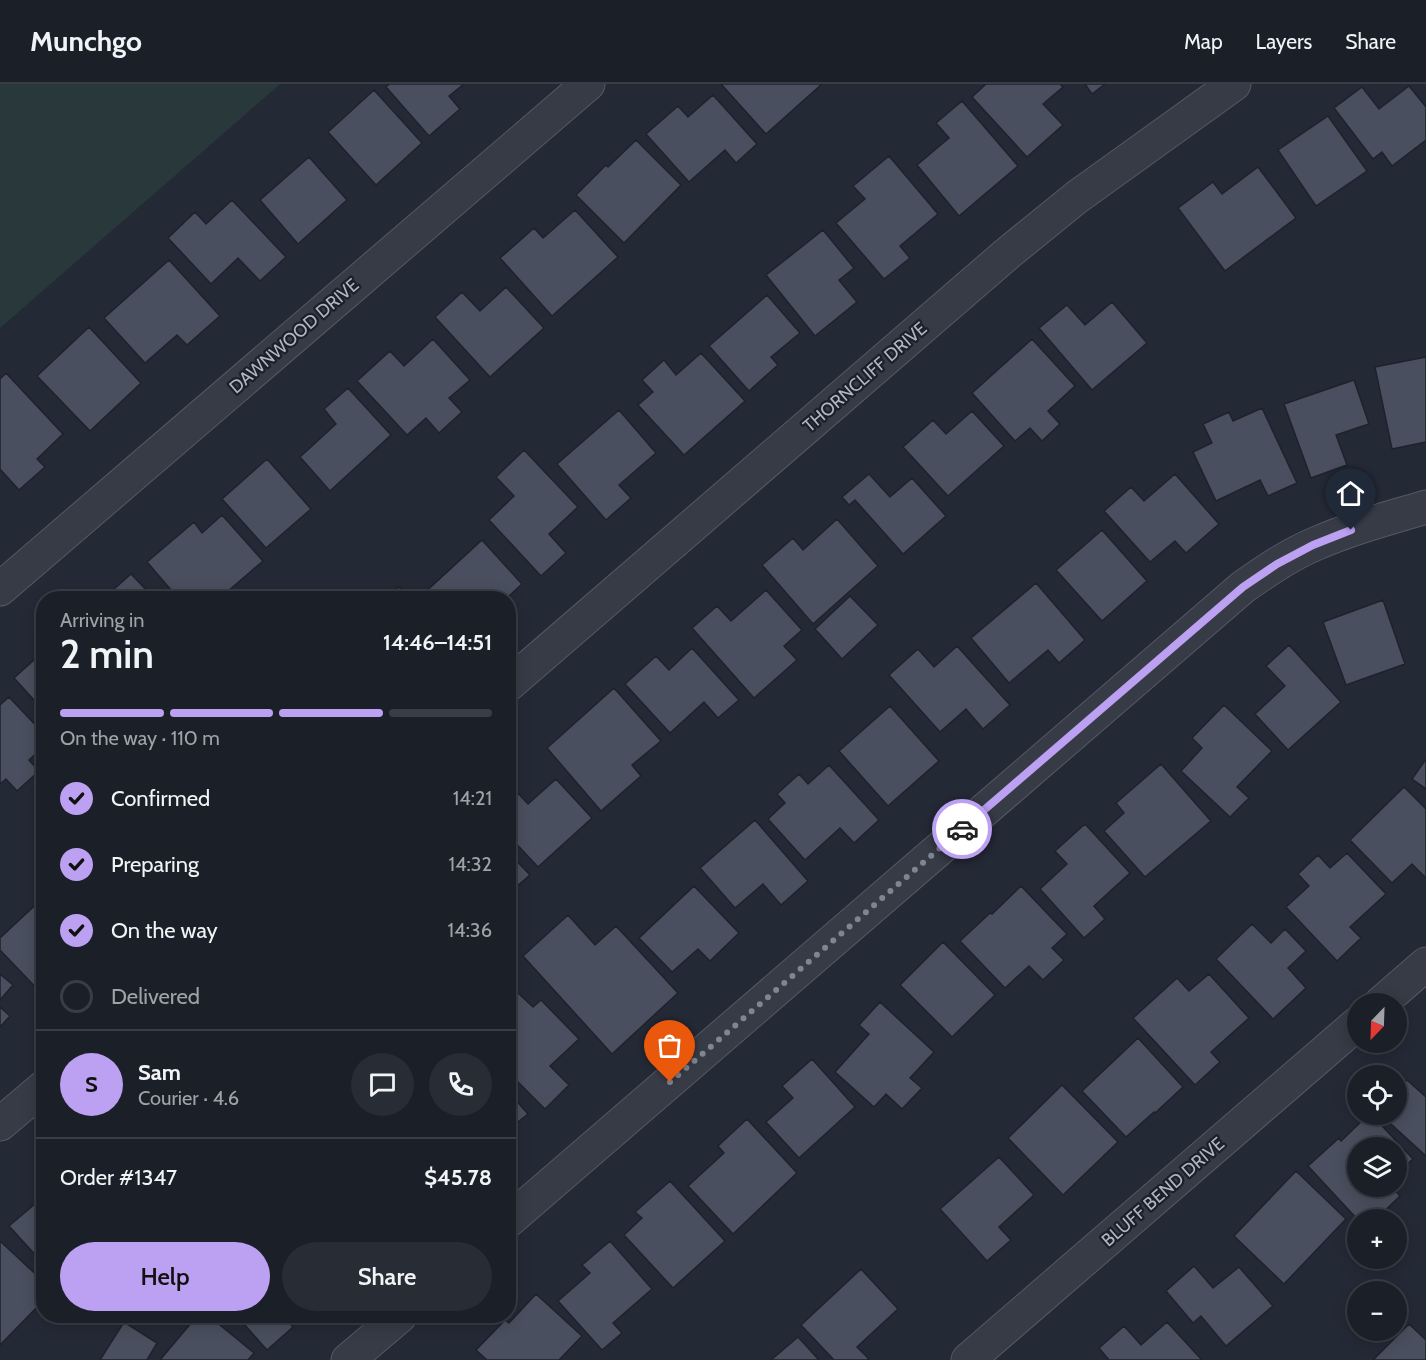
<!DOCTYPE html>
<html lang="en">
<head>
<meta charset="utf-8">
<style>
  body { margin:0; font-family:Cabin,sans-serif; background:#282c34; color:#f1f3f6; height:100vh; display:flex; flex-direction:column; font-size:22px; white-space:nowrap }
  * { box-sizing:border-box; margin:0 }
  p { font-size:20px; color:#a0a2a8 }
  .icon { flex:none; width:33px; height:33px; fill:none; stroke:currentColor; stroke-width:2; stroke-linecap:round; stroke-linejoin:round }
  .map { position:relative; flex:1; overflow:hidden }
  .side { position:absolute; left:36px; top:507px; width:480px; height:732px; display:flex; flex-direction:column; background:#1b1f28; border-radius:24px; box-shadow:0 3px 15px #0003,0 0 0 2px #393d45 }
  .side>* { flex:none }
  .needle { width:39px; rotate:203deg }
  .buttons { position:absolute; left:1347px; top:909px; display:grid; gap:12px }
  .buttons a { display:grid; place-items:center; width:60px; height:60px; border-radius:50%; background:#1b1f28; box-shadow:0 3px 15px #0003,0 0 0 2px #393d45; font-size:30px }
  .pin { position:absolute; display:grid; place-items:center; width:51px; height:51px; color:#fff; margin:-62px -26px; border-radius:50% 50% 50% 0; rotate:-45deg; box-shadow:0 0 6px #0007 }
  .pin .icon { rotate:45deg }
  .courier { position:absolute; display:grid; place-items:center; width:60px; height:60px; margin:-30px; border:4px solid #bca0f2; border-radius:50%; background:#fff; color:#222; box-shadow:0 2px 8px #0007 }
  .headline em { font-style:normal; font-weight:600 }
  .headline div { display:flex; flex-direction:column-reverse }
  .headline { display:flex; align-items:center; justify-content:space-between; height:102px; padding:0 24px }
  h1 { font-size:39px; font-weight:600; line-height:45px }
  .bar { display:grid; grid-template-columns:repeat(4,1fr); gap:9px 6px; align-content:center; height:72px; padding:0 24px }
  .bar i { height:8px; border-radius:4px; background:#393d45 }
  .bar .on { background:#bca0f2 }
  .bar p { grid-column:span 4 }
  .line { display:flex; align-items:center; gap:15px; padding:0 24px; border-top:2px solid #393d45 }
  .line div { flex:1 }
  .round { display:grid; place-items:center; flex:none; width:63px; height:63px; border-radius:32px; background:#282c34 }
  ol { padding:0 24px; list-style:none }
  li { display:flex; align-items:center; gap:18px; height:66px }
  li p { margin-inline-start:auto }
  li .icon { padding:6px; border-radius:50%; background:#bca0f2; color:#111; stroke-width:4 }
  li:last-child { color:#a0a2a8 }
  li i { width:33px; height:33px; border:3px solid #393d45; border-radius:50% }
  .cta { display:flex; gap:12px; margin-top:auto; padding:12px 24px }
  .cta a { flex:1; height:69px; border-radius:36px; background:#bca0f2; color:#111; font-size:24px; font-weight:600; line-height:69px; text-align:center }
  .cta a+a { background:#282c34; color:#f1f3f6 }
  header { display:flex; align-items:center; gap:36px; box-sizing:border-box; height:84px; padding:0 30px; background:#1b1f28; border-bottom:2px solid #393d45 }
  header strong { font-size:28px }
  nav { display:flex; gap:33px; margin-inline-start:auto; font-size:21px }
  .map>svg:first-child { display:block }
  .green { fill:#29383b }
  .building { fill:#494f5e; stroke:#1e222d; stroke-width:1.5 }
  .lines { fill:none; stroke-linecap:round; stroke-linejoin:round }
  .street-casing { stroke:#545964; stroke-width:35 }
  .street { stroke:#373b46; stroke-width:33 }
  .done { stroke:#808592; stroke-width:6; stroke-dasharray:0 10.8 }
  .route { stroke:#bca0f2; stroke-width:8 }
  .labels { text-anchor:middle; stroke-width:4.5; stroke-linejoin:round; paint-order:stroke }
  .street-label { font-size:18px; fill:#b1b6c3; stroke:#1c202b }
</style>
</head>
<body>
<header>
<strong>Munchgo</strong>
<nav><a>Map</a><a>Layers</a><a>Share</a></nav>
</header>
<div class="map">
<svg width="1426" height="1276" viewBox="0 0 1426 1276">
  <rect width="100%" height="100%" fill="#242936"/>
  <path class="green" d="M0,0h280l-280,244z"/>
  <path class="building" d="M389,0h75l-15,12 11,13 -31,27 -43,-49z
    M721,0h101l-56,50z
    M986,0h74l3,3 -20,17 20,21 -36,32 -55,-60z
    M1085,0h20l-13,10z
    M1409,2l17,21v33l-34,26 -10,-14 -9,7 -39,-51 28,-21 17,22z
    M374,6l48,53 -46,42 -48,-53z
    M713,11l44,49 -21,19 -11,-13 -36,32 -43,-48 32,-28 10,11z
    M962,17l56,65 -59,50 -42,-51 32,-27 -13,-15z
    M1328,32l39,55 -51,35 -38,-56z
    M636,56l45,45 -57,58 -48,-48 30,-30 2,2z
    M889,72l49,58 -38,32 10,12 -26,21 -48,-56 29,-24 -12,-13z
    M309,73l38,43 -49,44 -38,-44z
    M1258,83l38,51 -71,53 -47,-63 35,-26 9,12z
    M232,116l54,57 -26,24 -22,-23 -27,26 -43,-46 27,-26 11,12z
    M575,126l43,47 -66,59 -52,-58 34,-30 9,10z
    M823,146l31,38 -15,12 18,22 -42,34 -49,-61z
    M169,176l51,56 -33,29 -10,-10 -32,28 -41,-45z
    M506,203l38,41 -54,49 -55,-60 27,-25 18,19z
    M767,211l33,38 -29,24 7,8 -29,26 -40,-45z
    M1112,218l35,41 -55,47 -53,-62 28,-23 18,20z
    M89,243l52,56 -51,48 -53,-55z
    M433,255l37,41 -21,18 13,14 -23,21 -13,-15 -19,17 -50,-54 33,-30 14,15z
    M1032,255l43,47 -27,25 12,13 -18,17 -12,-13 -15,13 -43,-48z
    M701,269l44,48 -61,54 -46,-50 15,-13 -11,-12 22,-20 12,15z
    M1426,273v85l-34,7 -17,-82z
    M6,289l57,61 -26,25 8,8 -26,23 -19,-21v-90z
    M1354,296l15,44 -33,11 11,30 -36,13 -27,-74z
    M348,304l43,47 -61,56 -30,-34 36,-33 -12,-15z
    M1262,324l35,75 -29,13 -8,-16 -44,21 -23,-49 19,-9 -9,-19 26,-12 4,9z
    M619,326l37,43 -37,32 12,13 -25,22 -49,-56z
    M972,327l32,35 -56,50 -45,-49 30,-27 13,14z
    M524,366l54,57 -29,27 17,19 -25,23 -52,-56 25,-24 -18,-19z
    M267,375l44,50 -45,39 -44,-49z
    M869,390l21,23 22,-19 34,38 -43,38 -48,-54 -6,5 -7,-8z
    M1175,390l44,50 -33,29 -11,-12 -25,21 -46,-51 27,-24 13,14z
    M222,431l41,46 -43,37h-42l-31,-36 47,-40 8,11z
    M837,435l41,47 -65,58 -51,-59 31,-27 10,12z
    M1102,446l45,51 -45,40 -46,-51z
    M482,456l40,44 -15,14h-83l-3,-2z
    M131,490l23,24h-50z
    M1036,499l49,57 -26,23 -11,-13 -39,33 -38,-45z
    M399,503l11,11h-23z
    M766,506l36,40 -18,16 13,14 -43,38 -62,-70 25,-22 14,15z
    M850,512l28,29 -36,34 -27,-30z
    M1383,516l22,64 -59,21 -23,-63z
    M1289,561l52,57 -53,48 -33,-36 30,-28 -19,-20z
    M957,562l53,59 -27,24 -17,-20 -26,23 -51,-57 29,-26 16,18z
    M692,564l47,52 -21,18 -14,-16 -34,31 -45,-49 31,-28 13,14z
    M44,567v60l-30,-33z
    M614,604l47,53 -29,24 9,11 -40,35 -54,-63z
    M9,613l35,37v12l-15,14 10,11 -22,20 -11,-12 -6,5v-79z
    M1224,621l48,46 -35,36 12,11 -19,19 -49,-46 21,-23 -10,-10z
    M890,622l49,55 -51,45 -49,-55z
    M1426,675v30l-14,-10z
    M1161,680l50,57 -66,56 -41,-46 20,-18 -8,-10z
    M829,681l50,55 -25,23 -14,-15 -35,32 -37,-41 17,-16 -8,-9 22,-20 9,10z
    M556,695l36,39 -54,49 -30,-32v-49l2,-1 18,19z
    M1404,703l22,22v69l-14,-14 -20,19 -42,-43z
    M755,736l53,61 -27,24 -18,-21 -28,24 -35,-40z
    M1085,740l45,49 -36,33 11,13 -21,19 -44,-49 27,-25 -12,-13z
    M508,768l22,23 -22,19z
    M1347,769l39,41 -36,33 11,11 -24,23 -51,-54 23,-21 -11,-12 20,-19 12,13z
    M694,802l45,47 -29,28 -12,-12 -26,23 -33,-34z
    M1021,802l46,48 -15,14 12,12 -21,20 -14,-14 -24,22 -45,-47 30,-28 2,1z
    M44,813v99l-44,-46v-12z
    M568,831l27,30 21,-19 62,67 -66,61 -89,-98z
    M1252,840l19,19 14,-14 21,22 -18,17 18,20 -33,31 -57,-60z
    M943,858l52,53 -43,42 -52,-52z
    M0,890l13,11 -13,15z
    M1209,890l40,44 -38,34 9,10 -25,23 -62,-67 44,-40 12,13z
    M516,907l17,16 8,-7 38,39 -29,27 19,19 -24,24 -37,-37v-3l8,-8 -8,-8v-55z
    M880,918l54,50 -24,26 12,10 -20,21 -16,-15 -12,13 -39,-35 34,-38 -10,-9z
    M0,923l10,9 -10,11z
    M1138,954l45,49 -28,26 -1,-1 -28,25 -44,-46z
    M812,975l43,48 -56,51 -33,-36 27,-24 -11,-12z
    M1407,996l19,17v59l-46,-42h16v-23z
    M1062,1001l56,57 -55,53 -55,-57z
    M508,1007l20,23 -20,16z
    M1369,1030h2l42,45 -17,15v-26h-38v38h33l9,10 -25,24h-17l-50,-54 31,-28 2,3z
    M747,1035l50,54 -64,61 -45,-48 36,-33 -6,-7z
    M999,1073l35,38 -35,32 12,13 -24,21 -47,-52z
    M1296,1087l50,48 -62,65 -50,-48z
    M670,1097l55,60 -52,47 -49,-53 18,-17 -7,-6z
    M36,1119l8,8v46l-4,3 -31,-34z
    M0,1157l44,41v18l-44,45z
    M610,1157l42,48 -39,34 9,10 -20,17 -44,-49 32,-28 -8,-8z
    M1194,1182l19,22 26,-21 34,39 -47,40 -25,-30 -8,7 -27,-32z
    M861,1185l37,40 -41,38 12,12 -2,1h-33l-33,-35z
    M536,1210l46,42 -23,24h-72l-11,-10 29,-30 4,3z
    M197,1232h12l45,37 -6,7h-88z
    M237,1232h46l10,11 -26,23z
    M124,1238l33,21 -10,17h-47z
    M1167,1238l35,38h-93l-10,-12 25,-22 17,19z
    M1409,1240l17,16v20h-53z
    M798,1253l21,23h-48z"/>
  <g class="lines">
    <g class="street-casing">
      <path id="street" d="M0,505l588,-505
        M508,601l500,-432 69,-56 157,-113
        M1380,920l46,-40
        M0,1040l44,-37
        M508,1137l735,-634c23,-16 46,-32 72,-43 36,-16 74,-26 111,-37
        M348,1276l52,-44
        M968,1276l390,-337"/>
    </g>
    <use href="#street" class="street"/>
  </g>
  <g class="lines">
    <path class="done" d="M670,998l292,-253"/>
    <path class="route" d="M962,745l281,-242 34,-23 36,-19 38,-15"/>
  </g>
  <g class="labels">
    <g class="street-label">
      <text transform="translate(294 252) rotate(-41)" y="6">DAWNWOOD DRIVE</text>
      <text transform="translate(865 293) rotate(-41)" y="6">THORNCLIFF DRIVE</text>
      <text transform="translate(1163 1108) rotate(-41)" y="6">BLUFF BEND DRIVE</text>
    </g>
  </g>
</svg>
<div class="buttons">
<a><svg class="needle" viewBox="-14 -14 28 28"><path d="M0-13l5 13h-10z" fill="#e53935"/><path d="M0 13l5-13h-10z" fill="#a0a2a8"/></svg></a>
<a><svg class="icon" aria-label="locate" viewBox="0 0 24 24"><circle cx="12" cy="12" r="6"/><path d="M12 2v4M12 18v4M2 12h4M18 12h4"/></svg></a>
<a><svg class="icon" aria-label="layers" viewBox="0 0 24 24"><path d="M12 4l9 5-9 5-9-5zM3 14l9 5 9-5"/></svg></a>
<a>+</a>
<a>−</a>
</div>
<div class="pin" style="left:670px;top:998px;background:#ea580c"><svg class="icon" aria-label="bag" viewBox="0 0 24 24"><path d="M5 8h14l-1 12H6zM9 8a3 3 0 0 1 6 0"/></svg></div>
<div class="pin" style="left:1351px;top:446px;background:#1f2937"><svg class="icon" aria-label="home" viewBox="0 0 24 24"><path d="M3 11l9-7 9 7M6 9v11h12V9"/></svg></div>
<div class="courier" style="left:962px;top:745px"><svg class="icon" aria-label="car" viewBox="0 0 24 24"><path d="M5 17H2v-5l4-1 3-4h7l3 4 3 1v5h-3M9 17h6M6 11h13"/><circle cx="7" cy="17" r="2"/><circle cx="17" cy="17" r="2"/></svg></div>
<section class="side">
<div class="headline"><div><h1>2 min</h1><p>Arriving in</p></div><em>14:46–14:51</em></div>
<div class="bar"><i class="on"></i><i class="on"></i><i class="on"></i><i></i><p>On the way · 110 m</p></div>
<ol>
<li><svg class="icon" aria-label="check" viewBox="0 0 24 24"><path d="M5 12l5 5 9-10"/></svg>Confirmed<p>14:21</p></li>
<li><svg class="icon" aria-label="check" viewBox="0 0 24 24"><path d="M5 12l5 5 9-10"/></svg>Preparing<p>14:32</p></li>
<li><svg class="icon" aria-label="check" viewBox="0 0 24 24"><path d="M5 12l5 5 9-10"/></svg>On the way<p>14:36</p></li>
<li><i></i>Delivered</li>
</ol>
<div class="line" style="height:108px"><b class="round" style="background:#bca0f2;color:#111">S</b><div><b>Sam</b><p>Courier · 4.6</p></div><a class="round"><svg class="icon" aria-label="chat" viewBox="0 0 24 24"><path d="M4 5h16v11H9l-5 4z"/></svg></a><a class="round"><svg class="icon" aria-label="phone" viewBox="0 0 24 24"><path d="M5 4h4l2 5-3 2q2 4 5 5l2-3 5 2v4C11 20 4 13 5 4z"/></svg></a></div>
<div class="line" style="height:78px"><div>Order #1347</div><b>$45.78</b></div>
<div class="cta"><a>Help</a><a>Share</a></div>
</section>
</div>
</body>
</html>
